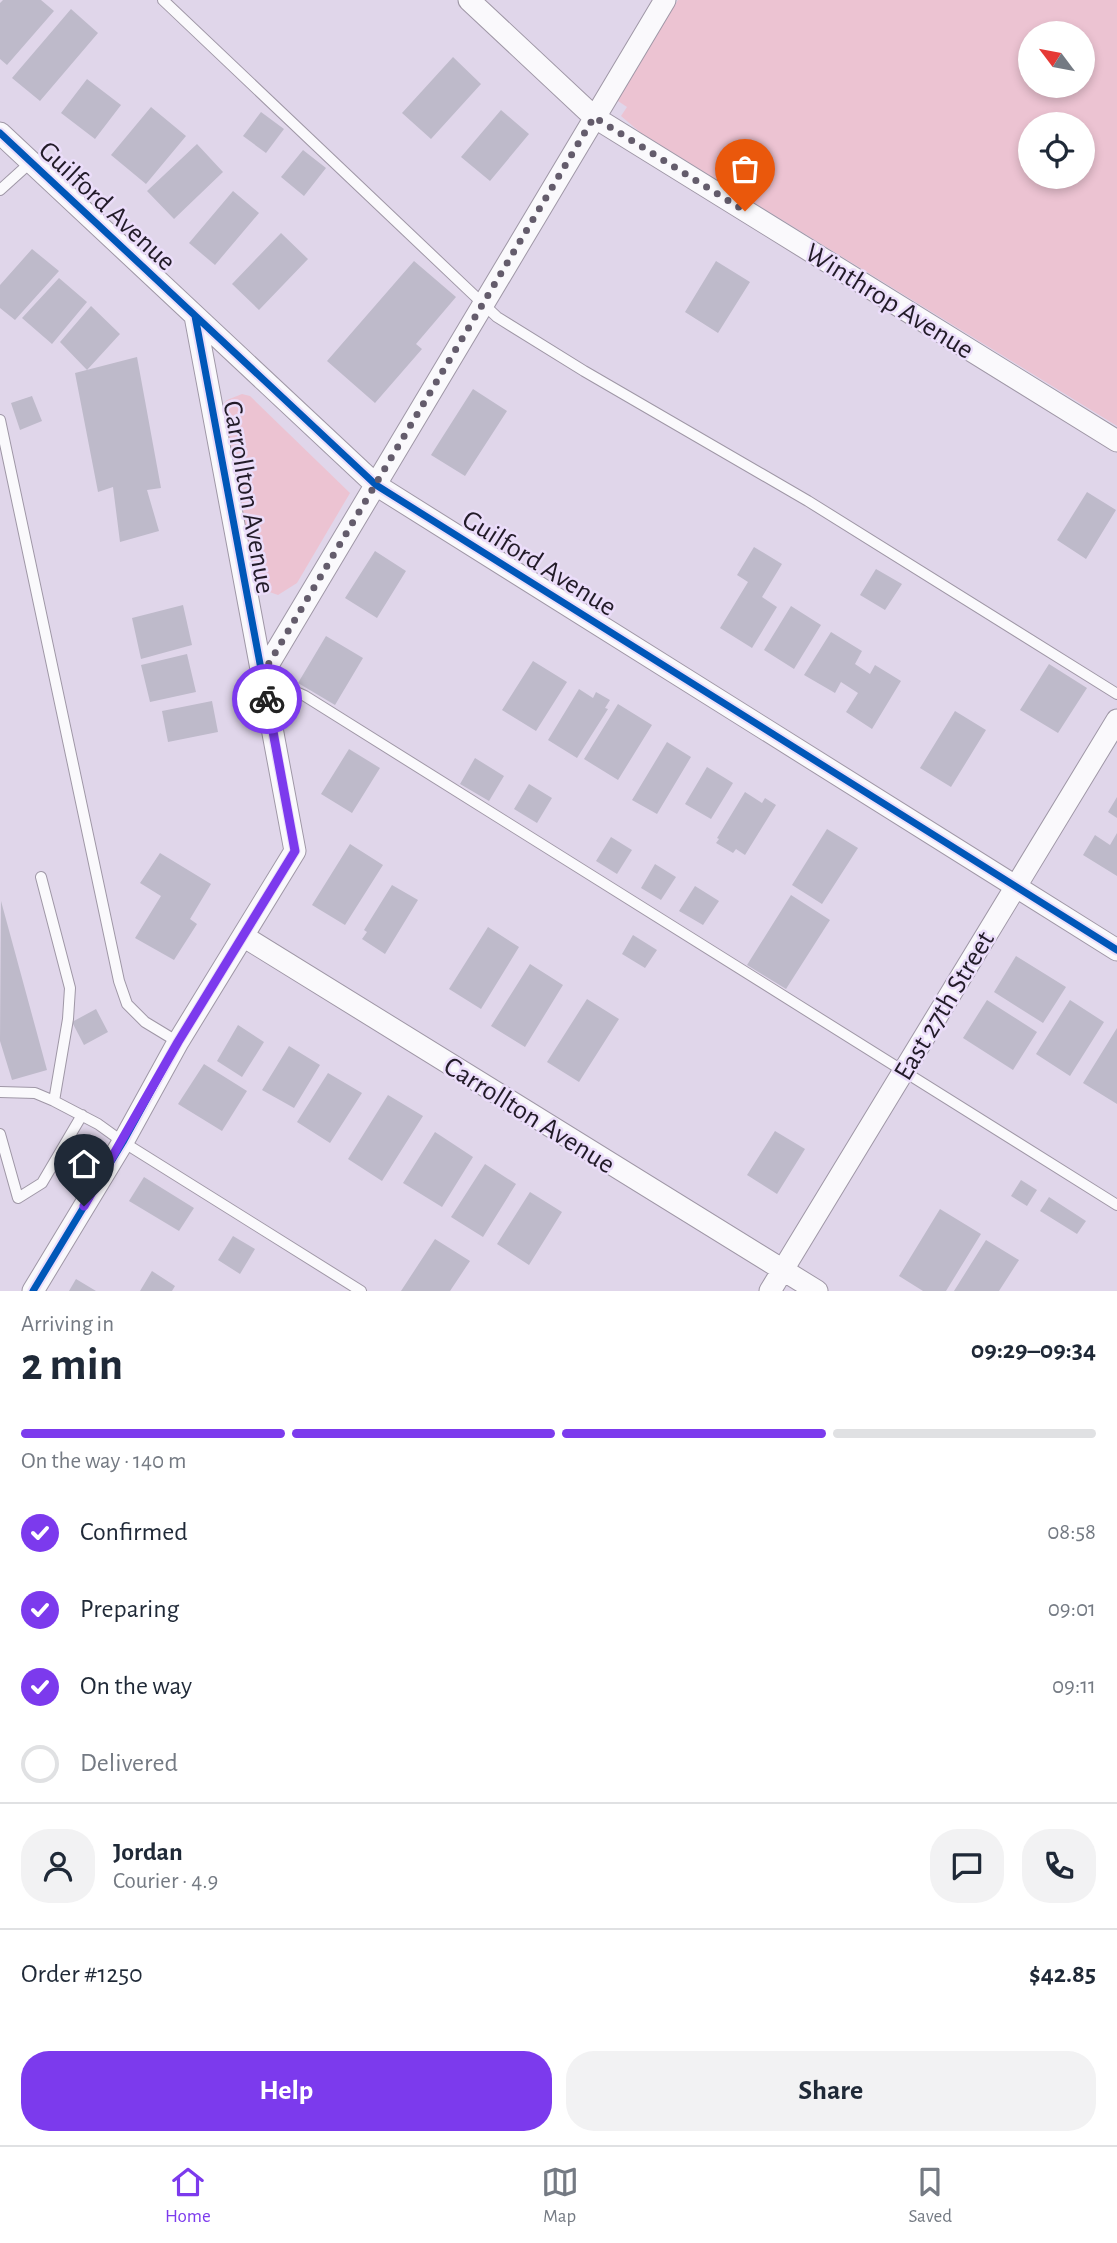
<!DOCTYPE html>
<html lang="en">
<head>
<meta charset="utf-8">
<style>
  body { margin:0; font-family:"Alegreya Sans",sans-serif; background:#f2f2f3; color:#1f2937; height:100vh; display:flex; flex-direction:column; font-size:26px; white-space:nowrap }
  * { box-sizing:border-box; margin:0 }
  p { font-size:23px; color:#747a83 }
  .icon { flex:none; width:38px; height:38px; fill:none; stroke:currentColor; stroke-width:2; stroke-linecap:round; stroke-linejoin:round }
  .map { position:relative; height:1291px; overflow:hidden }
  .sheet { display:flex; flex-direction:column; background:#fff; flex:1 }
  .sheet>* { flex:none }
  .needle { width:46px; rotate:302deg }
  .tools { position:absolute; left:1018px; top:21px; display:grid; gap:14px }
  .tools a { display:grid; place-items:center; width:77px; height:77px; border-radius:50%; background:#fff; box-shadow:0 4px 10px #0003; font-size:35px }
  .pin { position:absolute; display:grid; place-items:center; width:60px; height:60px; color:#fff; margin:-72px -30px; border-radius:50% 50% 50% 0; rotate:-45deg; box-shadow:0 0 7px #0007 }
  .pin .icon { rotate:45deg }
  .courier { position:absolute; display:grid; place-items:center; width:70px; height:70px; margin:-35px; border:5px solid #7c3aed; border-radius:50%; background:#fff; color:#222; box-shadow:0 2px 9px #0007 }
  .overview em { font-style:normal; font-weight:700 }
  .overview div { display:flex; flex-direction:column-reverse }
  .overview { display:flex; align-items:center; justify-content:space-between; height:119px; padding:0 21px }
  h1 { font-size:46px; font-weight:700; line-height:52px }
  .bar { display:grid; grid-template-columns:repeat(4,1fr); gap:10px 7px; align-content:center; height:84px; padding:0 21px }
  .bar i { height:9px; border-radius:5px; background:#e0e1e3 }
  .bar .active { background:#7c3aed }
  .bar p { grid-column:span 4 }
  .line { display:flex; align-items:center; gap:18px; padding:0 21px; border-top:2px solid #e0e1e3 }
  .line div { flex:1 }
  .round { display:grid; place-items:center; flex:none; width:74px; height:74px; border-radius:28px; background:#f2f2f3 }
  ol { padding:0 21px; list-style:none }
  li { display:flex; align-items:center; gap:21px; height:77px }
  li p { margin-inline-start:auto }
  li .icon { padding:7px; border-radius:50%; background:#7c3aed; color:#fff; stroke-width:4 }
  li:last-child { color:#747a83 }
  li i { width:38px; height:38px; border:4px solid #e0e1e3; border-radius:50% }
  .button { display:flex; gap:14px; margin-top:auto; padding:14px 21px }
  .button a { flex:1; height:80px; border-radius:28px; background:#7c3aed; color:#fff; font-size:28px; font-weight:700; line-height:80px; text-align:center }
  .button a+a { background:#f2f2f3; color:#1f2937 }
  .menu { display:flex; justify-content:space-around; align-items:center; height:98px; border-top:2px solid #e0e1e3; background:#fff; font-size:19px; color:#747a83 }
  .menu a { display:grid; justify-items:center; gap:4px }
  .menu .active { color:#7c3aed }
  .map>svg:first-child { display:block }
  .green { fill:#ecc3d2; fill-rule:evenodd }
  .building { fill:#bebaca }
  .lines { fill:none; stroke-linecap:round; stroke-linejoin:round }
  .service-casing { stroke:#9f97a6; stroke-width:12 }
  .minor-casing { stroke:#9f97a6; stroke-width:23 }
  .service { stroke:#faf9fc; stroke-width:10 }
  .minor { stroke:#faf9fc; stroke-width:21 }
  .cycleway-casing { stroke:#ebddfa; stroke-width:11 }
  .cycleway { stroke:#0057b8; stroke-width:7 }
  .done { stroke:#645c6c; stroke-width:7; stroke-dasharray:0 12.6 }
  .route { stroke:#7c3aed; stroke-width:9 }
  .labels { text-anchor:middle; stroke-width:5; stroke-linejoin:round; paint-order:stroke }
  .street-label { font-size:28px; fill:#221b28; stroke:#ebddfa }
</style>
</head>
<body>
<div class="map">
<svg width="1117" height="1291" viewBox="0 0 1117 1291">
  <rect width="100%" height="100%" fill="#e0d6ea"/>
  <path class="green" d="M678,0h439v426l-476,-293 -20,-17 6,-9 -9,-6 4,-14zM1031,33h52v53h-52zM1031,124h52v53h-52z
    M242,394l8,2 100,97 -53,90 -19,12 -17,-6 -6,-12 -34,-171 6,-6z"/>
  <path class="building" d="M3,0h38l13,11 -47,54 -7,-6v-56z
    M71,9l27,24 -58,68 -28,-23z
    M453,57l28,27 -50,55 -29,-26z
    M87,79l34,26 -26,34 -34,-26z
    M151,107l35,29 -40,48 -35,-29z
    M501,110l28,24 -39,47 -29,-24z
    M261,112l23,17 -18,24 -23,-17z
    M197,144l26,28 -49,47 -27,-28z
    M303,150l23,18 -22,28 -23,-19z
    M233,191l26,22 -44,52 -26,-22z
    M281,233l27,26 -49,51 -27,-26z
    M32,249l27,22 -44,49 -15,-12v-23z
    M414,261l42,36 -40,47 6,5 -47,54 -48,-42z
    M716,261l34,21 -32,51 -33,-21z
    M59,278l28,24 -35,42 -30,-26z
    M91,306l29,28 -33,36 -27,-28z
    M137,357l24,131 -14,2 12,41 -39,11 -7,-55 -15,5 -23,-119z
    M473,389l34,22 -42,65 -34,-21z
    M32,396l10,25 -22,9 -9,-27z
    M1087,492l29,18 -30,49 -29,-19z
    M754,547l28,17 -20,33 15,10 -25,41 -32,-20 28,-46 -11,-7z
    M375,551l31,20 -29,47 -32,-20z
    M876,569l26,15 -17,26 -25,-15z
    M183,605l9,40 -51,14 -9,-41z
    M791,606l30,19 -27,44 -30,-19z
    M831,632l31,19 -7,13 15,10 5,-9 26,16 -29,48 -26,-17 12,-19 -17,-11 -6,11 -31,-18z
    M326,636l37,22 -28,47 -37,-22z
    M187,654l9,38 -46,10 -9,-37z
    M533,661l34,21 -31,49 -34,-21z
    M1049,664l38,24 -29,45 -38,-23z
    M579,689l14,9 3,-6 14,8 -5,8 3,1 -31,49 -29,-18z
    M212,701l6,31 -50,10 -6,-31z
    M618,704l34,21 -34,55 -34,-21z
    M955,711l31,19 -35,57 -31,-19z
    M667,742l24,15 -34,57 -25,-14z
    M349,749l31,19 -28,45 -31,-19z
    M475,758l29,18 -15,25 -29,-17z
    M707,767l26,16 -22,36 -26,-15z
    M529,784l23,14 -15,25 -23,-14z
    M745,792l17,11 3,-5 11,7 -31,50 -9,-6 -3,4 -17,-10 3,-4 -2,-1z
    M1117,797v21l-9,-6z
    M827,829l31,19 -36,56 -30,-19z
    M1117,833v43l-34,-21 12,-20 15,10z
    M611,837l21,13 -15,24 -21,-13z
    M350,844l33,21 -38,60 -33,-20z
    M160,853l51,31 -21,35 7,5 -23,36 -39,-22 26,-42 -21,-13z
    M655,864l21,13 -15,23 -20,-12z
    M392,885l26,15 -33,54 -23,-15 5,-7 -3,-2z
    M695,886l24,15 -16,24 -24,-14z
    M791,895l39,25 -44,69 -39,-24z
    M1,901l46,169 -35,10 -12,-39z
    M488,927l31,20 -38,62 -32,-20z
    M633,935l24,15 -12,18 -23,-14z
    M1016,956l50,31 -23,36 -49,-31z
    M530,964l33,21 -38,62 -34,-21z
    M587,999l32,20 -40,63 -32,-20z
    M987,1000l50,32 -24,38 -50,-32z
    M1070,1000l34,22 -34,54 -34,-22z
    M96,1009l12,23 -24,13 -12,-23z
    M238,1025l26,17 -22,35 -25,-16z
    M1117,1028v76l-34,-21z
    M289,1046l31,19 -26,43 -32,-18z
    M204,1064l43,27 -25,40 -44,-27z
    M328,1073l34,20 -32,50 -33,-21z
    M388,1095l35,21 -41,65 -34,-22z
    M775,1131l30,18 -28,45 -30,-19z
    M435,1132l38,25 -31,50 -39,-24z
    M485,1164l31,20 -33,53 -32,-20z
    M144,1177l50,31 -15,23 -50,-30z
    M1021,1180l16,10 -10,16 -16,-10z
    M530,1192l32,20 -33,53 -32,-21z
    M1049,1197l37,24 -9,13 -37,-23z
    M940,1209l41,25 -35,57h-23l-24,-15z
    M233,1236l22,13 -15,25 -22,-14z
    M435,1239l35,22 -20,30h-49z
    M986,1240l33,20 -20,31h-45z
    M152,1271l23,15 -3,5h-32z
    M76,1279l20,12h-27z"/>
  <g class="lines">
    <g class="service-casing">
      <path id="service" d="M163,0l334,317 87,54 224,130 309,193
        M0,190l31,-28
        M0,420l119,561 8,23 18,18 33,20
        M264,687h21l20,9 812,509
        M41,877l29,111 -2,31 -14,82 44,23 25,18 238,149
        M0,1092l35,1 19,8
        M0,1134l18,64 24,-15 40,-68"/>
    </g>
    <g class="minor-casing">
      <path id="minor" d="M469,0l125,117 523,324
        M0,133l376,352 741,465
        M262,675l403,-675
        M243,936l574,355
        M33,1291l90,-149 55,-100 117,-191 -100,-535
        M770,1291l347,-571"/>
    </g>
    <use href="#service" class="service"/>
    <use href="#minor" class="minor"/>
    <g class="cycleway-casing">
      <path id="cycleway" d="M0,133l376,352 741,465
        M33,1291l90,-149 55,-100 117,-191 -100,-535"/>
    </g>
    <use href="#cycleway" class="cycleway"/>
  </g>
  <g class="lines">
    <path class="done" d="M267,699l-5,-24 332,-558 151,94"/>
    <path class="route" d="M84,1206l94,-164 117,-191 -28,-152"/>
  </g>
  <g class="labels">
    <g class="street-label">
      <text transform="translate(108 205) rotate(43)" y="10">Guilford Avenue</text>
      <text transform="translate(890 300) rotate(32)" y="10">Winthrop Avenue</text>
      <text transform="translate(250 497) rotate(80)" y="10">Carrollton Avenue</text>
      <text transform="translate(540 562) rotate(32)" y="10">Guilford Avenue</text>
      <text transform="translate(943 1005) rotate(-59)" y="10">East 27th Street</text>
      <text transform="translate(530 1114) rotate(32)" y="10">Carrollton Avenue</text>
    </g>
  </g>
</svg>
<div class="tools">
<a><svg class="needle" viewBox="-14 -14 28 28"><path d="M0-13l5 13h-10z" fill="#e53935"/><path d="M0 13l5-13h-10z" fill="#747a83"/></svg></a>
<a><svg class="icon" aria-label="locate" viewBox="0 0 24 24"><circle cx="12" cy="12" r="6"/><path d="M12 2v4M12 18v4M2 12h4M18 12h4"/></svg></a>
</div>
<div class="pin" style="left:745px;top:211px;background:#ea580c"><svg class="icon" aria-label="bag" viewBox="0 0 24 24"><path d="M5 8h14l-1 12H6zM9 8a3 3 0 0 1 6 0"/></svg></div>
<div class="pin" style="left:84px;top:1206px;background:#1f2937"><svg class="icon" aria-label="home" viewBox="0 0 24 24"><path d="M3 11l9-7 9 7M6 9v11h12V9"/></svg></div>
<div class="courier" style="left:267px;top:699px"><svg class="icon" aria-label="bike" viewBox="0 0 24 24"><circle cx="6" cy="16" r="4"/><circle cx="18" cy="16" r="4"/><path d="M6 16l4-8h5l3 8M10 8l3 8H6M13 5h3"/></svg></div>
</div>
<section class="sheet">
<div class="overview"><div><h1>2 min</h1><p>Arriving in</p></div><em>09:29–09:34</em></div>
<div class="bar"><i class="active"></i><i class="active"></i><i class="active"></i><i></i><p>On the way · 140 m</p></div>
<ol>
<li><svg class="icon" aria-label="check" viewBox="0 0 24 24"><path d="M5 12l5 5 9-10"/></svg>Confirmed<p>08:58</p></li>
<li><svg class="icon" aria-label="check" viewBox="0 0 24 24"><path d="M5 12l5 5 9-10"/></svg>Preparing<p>09:01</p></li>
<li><svg class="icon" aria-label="check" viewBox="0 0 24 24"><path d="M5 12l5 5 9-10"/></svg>On the way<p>09:11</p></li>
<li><i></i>Delivered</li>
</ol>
<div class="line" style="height:126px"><a class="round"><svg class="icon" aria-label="person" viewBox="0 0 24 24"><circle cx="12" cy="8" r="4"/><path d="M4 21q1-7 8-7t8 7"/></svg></a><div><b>Jordan</b><p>Courier · 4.9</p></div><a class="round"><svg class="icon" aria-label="chat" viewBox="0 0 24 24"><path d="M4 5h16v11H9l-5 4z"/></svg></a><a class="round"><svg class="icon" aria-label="phone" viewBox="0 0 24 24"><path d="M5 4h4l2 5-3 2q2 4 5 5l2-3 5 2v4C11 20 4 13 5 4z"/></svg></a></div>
<div class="line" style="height:91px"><div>Order #1250</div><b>$42.85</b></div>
<div class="button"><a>Help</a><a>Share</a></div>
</section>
<nav class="menu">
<a class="active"><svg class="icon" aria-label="home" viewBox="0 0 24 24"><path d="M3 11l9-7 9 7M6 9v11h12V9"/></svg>Home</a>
<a><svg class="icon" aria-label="map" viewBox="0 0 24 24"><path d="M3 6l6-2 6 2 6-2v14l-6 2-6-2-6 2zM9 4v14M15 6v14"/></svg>Map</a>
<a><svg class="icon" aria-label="saved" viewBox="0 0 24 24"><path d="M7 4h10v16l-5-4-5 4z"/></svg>Saved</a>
</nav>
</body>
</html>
